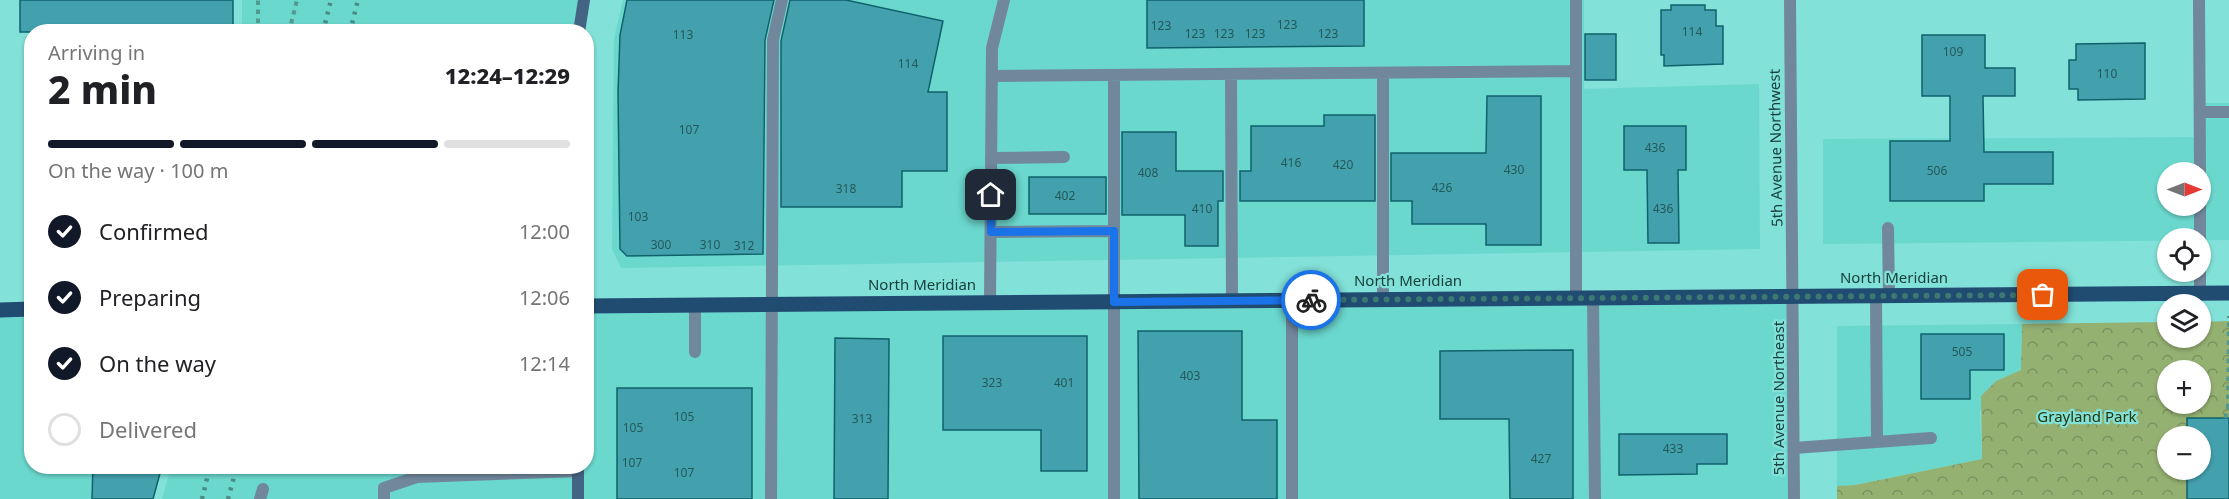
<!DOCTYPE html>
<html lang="en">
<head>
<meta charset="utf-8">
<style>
  body { margin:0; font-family:"Noto Sans",sans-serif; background:#f6f6f6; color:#202124; height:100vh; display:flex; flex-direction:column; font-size:22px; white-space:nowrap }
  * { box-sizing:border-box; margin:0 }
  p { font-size:20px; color:#757577 }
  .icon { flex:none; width:33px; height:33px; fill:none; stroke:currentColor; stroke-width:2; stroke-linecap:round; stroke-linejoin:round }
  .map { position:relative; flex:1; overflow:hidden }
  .details { position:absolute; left:24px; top:24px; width:570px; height:450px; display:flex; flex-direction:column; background:#fff; border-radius:24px; box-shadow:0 2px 4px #0004 }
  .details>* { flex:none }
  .needle { width:39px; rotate:90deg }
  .tools { position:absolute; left:2157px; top:162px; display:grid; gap:12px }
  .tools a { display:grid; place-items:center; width:54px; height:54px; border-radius:50%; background:#fff; box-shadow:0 2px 4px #0004; font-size:30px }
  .pin { position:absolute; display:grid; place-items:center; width:51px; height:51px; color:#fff; margin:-26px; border-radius:12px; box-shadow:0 3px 9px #0006 }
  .courier { position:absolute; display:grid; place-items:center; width:60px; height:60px; margin:-30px; border:4px solid #1a73e8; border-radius:50%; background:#fff; color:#222; box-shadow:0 2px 8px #0007 }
  .summary em { font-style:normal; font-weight:800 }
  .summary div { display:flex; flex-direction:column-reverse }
  .summary { display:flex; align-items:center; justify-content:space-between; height:102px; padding:0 24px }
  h1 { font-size:39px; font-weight:800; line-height:45px }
  .bar { display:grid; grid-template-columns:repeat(4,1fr); gap:9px 6px; align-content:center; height:72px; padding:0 24px }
  .bar i { height:8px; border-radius:4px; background:#e0e0e0 }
  .bar .current { background:#111827 }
  .bar p { grid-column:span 4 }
  ol { padding:0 24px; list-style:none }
  li { display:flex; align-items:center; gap:18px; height:66px }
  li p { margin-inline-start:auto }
  li .icon { padding:6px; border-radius:50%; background:#111827; color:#fff; stroke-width:4 }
  li:last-child { color:#757577 }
  li i { width:33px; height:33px; border:3px solid #e0e0e0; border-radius:50% }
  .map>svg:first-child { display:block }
  .built { fill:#6bd8ce; fill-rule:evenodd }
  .park { fill:url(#park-crowns); fill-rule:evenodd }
  .building { fill:#43a1ae; stroke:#0f626b; stroke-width:1.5 }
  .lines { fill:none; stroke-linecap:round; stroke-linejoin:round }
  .path { stroke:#529992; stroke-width:4; stroke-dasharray:4.5 4.5; stroke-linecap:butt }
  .lane { stroke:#71879c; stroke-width:12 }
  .street { stroke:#71879c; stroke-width:12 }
  .secondary { stroke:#446483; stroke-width:12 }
  .primary { stroke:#214c71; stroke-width:15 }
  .rail { stroke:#4a8c85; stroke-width:4.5; stroke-dasharray:3 6; stroke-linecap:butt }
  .done { stroke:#3d7973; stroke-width:6; stroke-dasharray:0 10.8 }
  .route { stroke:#1a73e8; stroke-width:8 }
  .labels { text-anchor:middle; stroke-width:4.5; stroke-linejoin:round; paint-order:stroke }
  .number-label { font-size:12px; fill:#235959 }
  .street-label { font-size:15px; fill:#18413d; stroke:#82e1d8 }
  .park-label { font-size:15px; fill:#253607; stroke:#82e1d8 }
</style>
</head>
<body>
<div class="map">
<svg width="2229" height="499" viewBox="0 0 2229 499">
  <defs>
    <pattern id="park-crowns" width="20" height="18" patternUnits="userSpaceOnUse" patternTransform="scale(1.5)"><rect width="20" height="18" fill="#95b172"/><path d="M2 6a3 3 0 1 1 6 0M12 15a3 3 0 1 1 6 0" fill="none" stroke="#79925f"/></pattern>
  </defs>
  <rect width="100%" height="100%" fill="#82e1d8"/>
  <path class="built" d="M242,0h342l-5,32 -337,-1z
    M623,0h961v89l175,-5 1,165 -1139,19 -9,-19 2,-211z
    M2200,103h29v137l-406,4v-105l376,-2zM2168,172h32v34h-32z
    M1793,296l1,203h-1632l9,-32 415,-1 1,-160z
    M0,313l31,4 1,149 131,1 -10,32h-153z
    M2022,324l-1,46 -25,11 -16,31 2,47 -128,26 -17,1v-160z"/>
  <path class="park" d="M2229,321v178h-392v-13l18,-1 127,-26 -1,-63 15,-15 25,-11 1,-46 145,-2 1,16h32l1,-16zM2168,370h32v34h-32zM2168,436h32v34h-32z"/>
  <path class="building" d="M20,0h213v32h-213z
    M627,0h147l-9,40 -2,214 -136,2 -7,-7 -2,-157 2,-57z
    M790,0h56l97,21 -15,71h19v79h-45v36h-121v-166z
    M1147,0h217v46l-217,2z
    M1671,5h34v5h11v16h7v38l-59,2v-11h-3v-45h10z
    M1585,34h31v46h-31z
    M1922,35h63v33h30v28h-32l1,56h69v32h-69v17h-94v-60h60v-45h-28z
    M2145,43v56l-67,1v-11h-9v-29h7v-16z
    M1487,96h54v149h-55v-21h-74v-23h-21v-48h95z
    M1324,115h51v86h-135v-30h11v-45h73z
    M1624,126h62v44h-8l1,73h-31l-1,-73h-23z
    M1122,132h54v39h47v30h-5v45h-33v-31h-63z
    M1029,177h77v37h-77z
    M1138,331h104v89h35v79h-138z
    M1921,334h83v36h-34v29h-49z
    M943,336h144v135h-46v-41h-98z
    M835,338l54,1 -1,160h-54z
    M1573,350v149h-63l-1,-80h-69v-68z
    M617,388h135v111h-135z
    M2187,418h42v81h-42v-29h13v-34h-13z
    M1619,434h108v30h-30v10l-78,1z
    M93,466h69l-9,33h-61z"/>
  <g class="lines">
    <path class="path" d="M258,32v-32
      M289,32l8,-32
      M2228,408l1,-92
      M2225,418l3,-10"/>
    <path class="lane" d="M1576,0v298
      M1383,73v226
      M1231,74l1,226
      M992,76l584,-5
      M2200,112h29
      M991,158l73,-1
      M1888,228l1,68
      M991,232l123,-1
      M1876,296l1,146
      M1593,298l2,201
      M1292,300v199
      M695,305v47
      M1794,448l137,-10
      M260,499l3,-10
      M384,499v-11l33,-11 161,-6
      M771,499l2,-459 9,-40
      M1114,499v-424"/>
    <path class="street" d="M1790,0l4,499
      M2199,0l1,172
      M2200,206v32
      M2200,272v21
      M990,303l2,-255 12,-48"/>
    <path class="secondary" d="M579,32l5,-32
      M578,466v33"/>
    <path class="primary" d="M586,306l1643,-13
      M0,310l32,-1"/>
    <path class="rail" d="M323,32l8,-32
      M350,32l8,-32
      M202,499l8,-33
      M228,499l9,-33"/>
  </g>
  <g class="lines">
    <path class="done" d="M1311,300l732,-5"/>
    <path class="route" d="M991,195v37l123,-1v71l197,-2"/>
  </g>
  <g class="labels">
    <g class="number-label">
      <text x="1287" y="29">123</text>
      <text x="1161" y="30">123</text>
      <text x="1692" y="36">114</text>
      <text x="1195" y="38">123</text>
      <text x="1224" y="38">123</text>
      <text x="1255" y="38">123</text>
      <text x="1328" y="38">123</text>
      <text x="683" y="39">113</text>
      <text x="1953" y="56">109</text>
      <text x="908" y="68">114</text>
      <text x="2107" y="78">110</text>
      <text x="689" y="134">107</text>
      <text x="1655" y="152">436</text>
      <text x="1291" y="167">416</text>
      <text x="1343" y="169">420</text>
      <text x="1514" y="174">430</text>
      <text x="1937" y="175">506</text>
      <text x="1148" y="177">408</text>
      <text x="1442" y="192">426</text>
      <text x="846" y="193">318</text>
      <text x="1065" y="200">402</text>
      <text x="1202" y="213">410</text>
      <text x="1663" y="213">436</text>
      <text x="638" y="221">103</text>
      <text x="661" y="249">300</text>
      <text x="710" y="249">310</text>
      <text x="744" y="250">312</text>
      <text x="1962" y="356">505</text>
      <text x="1190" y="380">403</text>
      <text x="992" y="387">323</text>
      <text x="1064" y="387">401</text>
      <text x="684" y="421">105</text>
      <text x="862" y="423">313</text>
      <text x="633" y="432">105</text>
      <text x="1673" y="453">433</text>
      <text x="1541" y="463">427</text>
      <text x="632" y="467">107</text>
      <text x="684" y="477">107</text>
    </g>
    <g class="street-label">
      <text transform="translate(1776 148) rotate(-91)" y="5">5th Avenue Northwest</text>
      <text x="1894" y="283">North Meridian</text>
      <text x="1408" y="286">North Meridian</text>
      <text x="922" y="290">North Meridian</text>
      <text transform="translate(1779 398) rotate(-90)" y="5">5th Avenue Northeast</text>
    </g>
    <g class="park-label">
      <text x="2087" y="422">Grayland Park</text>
    </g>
  </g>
</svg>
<div class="tools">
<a><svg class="needle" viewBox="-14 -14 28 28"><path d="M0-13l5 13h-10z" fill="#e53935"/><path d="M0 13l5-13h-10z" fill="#757577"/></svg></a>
<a><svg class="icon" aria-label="locate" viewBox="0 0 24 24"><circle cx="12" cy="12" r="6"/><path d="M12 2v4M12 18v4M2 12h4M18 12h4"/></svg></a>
<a><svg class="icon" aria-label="layers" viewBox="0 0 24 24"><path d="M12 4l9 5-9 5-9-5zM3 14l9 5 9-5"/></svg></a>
<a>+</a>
<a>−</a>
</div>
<div class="pin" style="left:2043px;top:295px;background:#ea580c"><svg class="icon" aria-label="bag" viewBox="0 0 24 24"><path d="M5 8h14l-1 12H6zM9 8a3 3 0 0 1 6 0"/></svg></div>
<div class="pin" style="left:991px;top:195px;background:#1f2937"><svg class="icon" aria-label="home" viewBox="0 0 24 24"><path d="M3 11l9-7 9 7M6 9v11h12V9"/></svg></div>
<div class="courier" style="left:1311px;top:300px"><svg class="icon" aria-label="bike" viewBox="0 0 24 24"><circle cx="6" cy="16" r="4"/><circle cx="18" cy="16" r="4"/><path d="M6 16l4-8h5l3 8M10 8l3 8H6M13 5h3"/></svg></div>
<section class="details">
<div class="summary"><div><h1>2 min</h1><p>Arriving in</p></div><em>12:24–12:29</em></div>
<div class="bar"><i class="current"></i><i class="current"></i><i class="current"></i><i></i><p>On the way · 100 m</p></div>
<ol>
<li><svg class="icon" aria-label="check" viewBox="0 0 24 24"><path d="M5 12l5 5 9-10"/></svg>Confirmed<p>12:00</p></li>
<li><svg class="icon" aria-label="check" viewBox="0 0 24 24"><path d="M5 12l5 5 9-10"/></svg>Preparing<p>12:06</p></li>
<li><svg class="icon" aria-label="check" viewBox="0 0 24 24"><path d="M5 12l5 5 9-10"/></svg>On the way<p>12:14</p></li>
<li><i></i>Delivered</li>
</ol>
</section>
</div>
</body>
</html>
